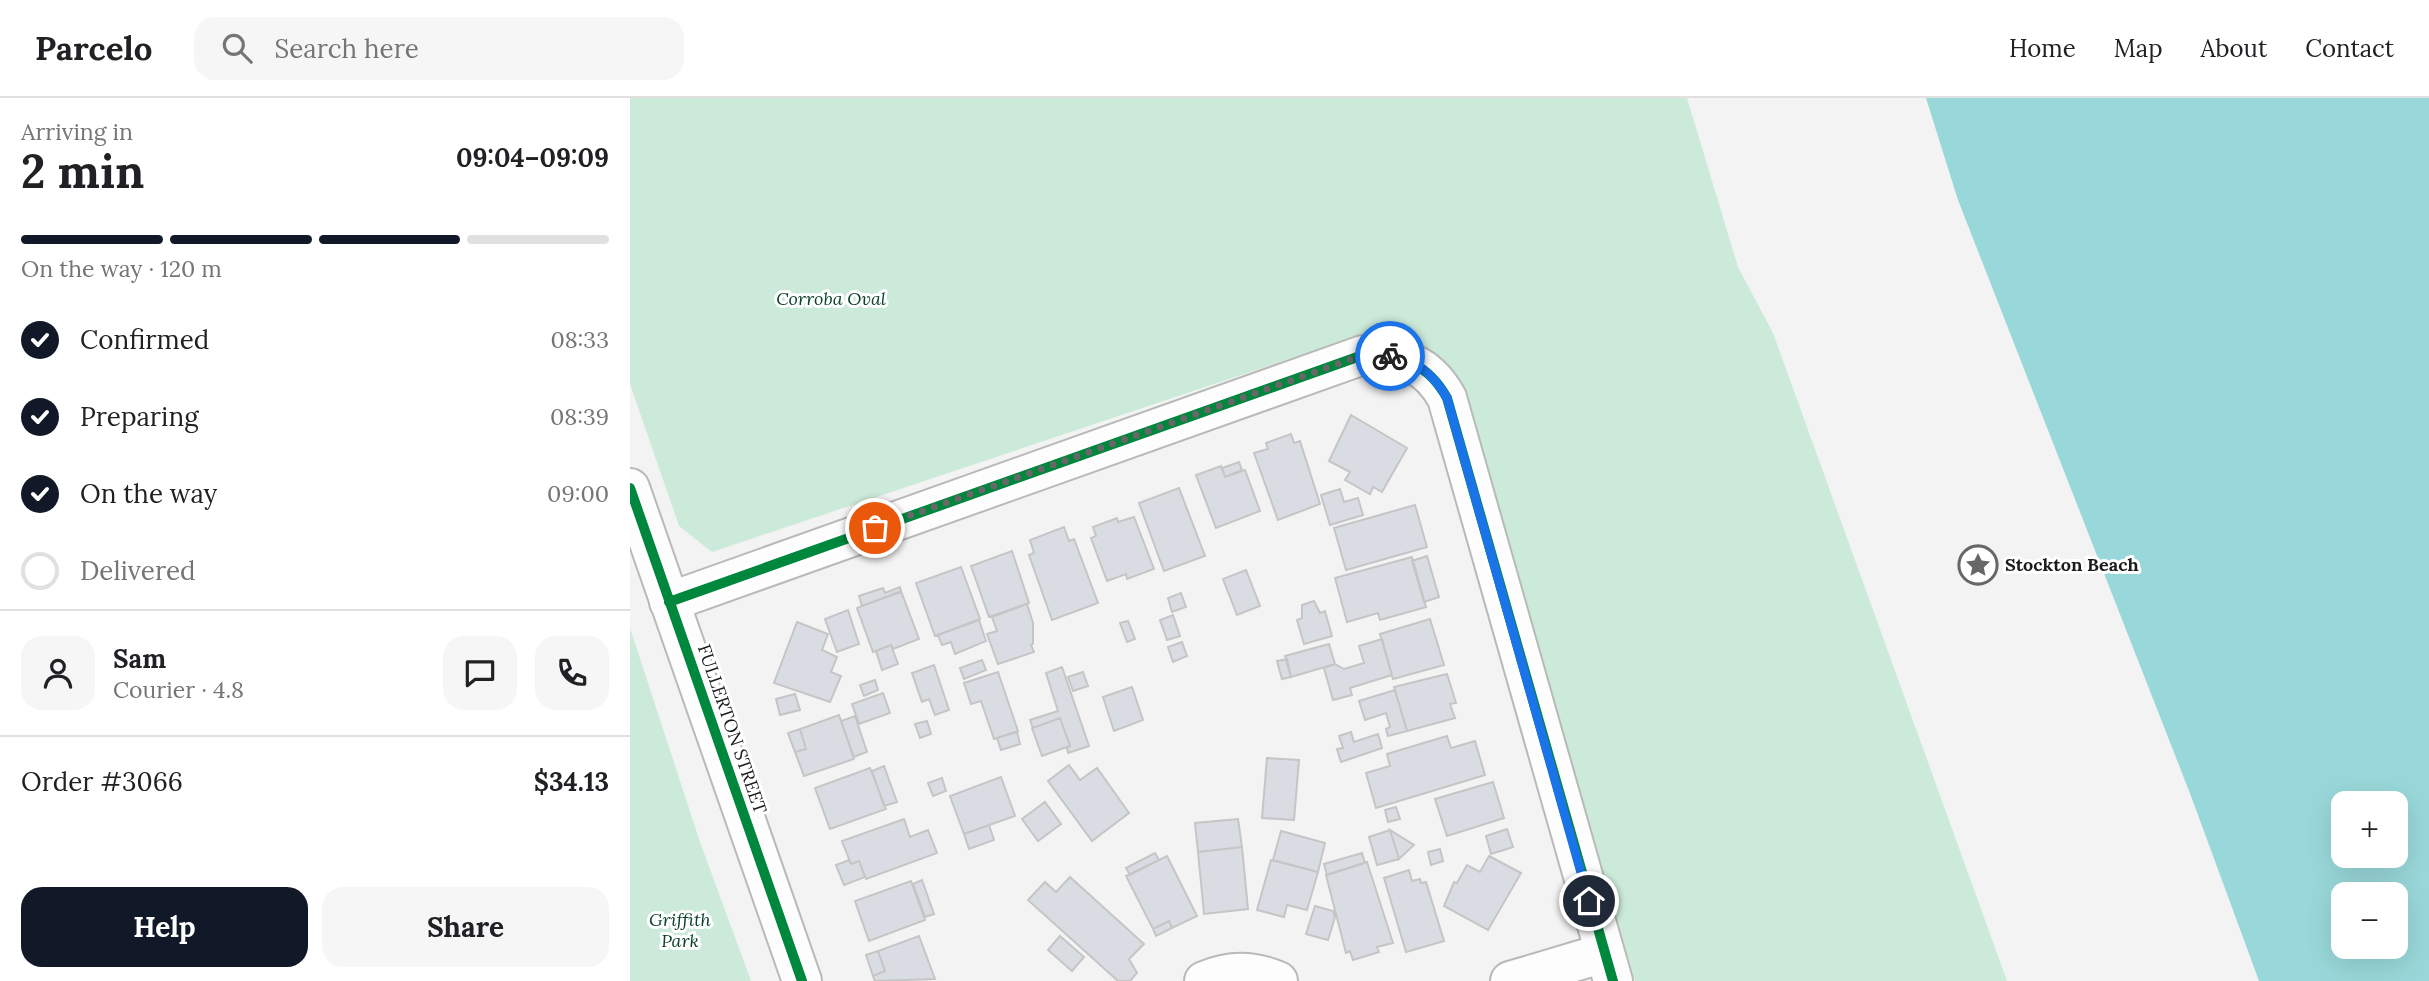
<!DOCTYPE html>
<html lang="en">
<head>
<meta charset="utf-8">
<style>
  body { margin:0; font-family:Lora,serif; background:#f6f6f6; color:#202124; height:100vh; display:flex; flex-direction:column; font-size:26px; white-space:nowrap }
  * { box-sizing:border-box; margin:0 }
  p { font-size:23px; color:#757577 }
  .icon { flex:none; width:38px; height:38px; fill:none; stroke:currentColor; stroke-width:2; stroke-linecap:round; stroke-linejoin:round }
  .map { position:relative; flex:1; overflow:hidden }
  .sheet { display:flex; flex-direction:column; background:#fff; width:630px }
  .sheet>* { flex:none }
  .buttons { position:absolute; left:1701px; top:693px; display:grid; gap:14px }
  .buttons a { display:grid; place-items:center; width:77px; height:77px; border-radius:14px; background:#fff; box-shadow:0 7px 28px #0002; font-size:35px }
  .pin { position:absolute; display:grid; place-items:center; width:60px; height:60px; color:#fff; margin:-30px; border:4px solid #fff; border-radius:50%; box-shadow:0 2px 7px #0007 }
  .courier { position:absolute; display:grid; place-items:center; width:70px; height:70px; margin:-35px; border:5px solid #1a73e8; border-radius:50%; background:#fff; color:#222; box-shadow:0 2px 9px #0007 }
  .summary em { font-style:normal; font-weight:800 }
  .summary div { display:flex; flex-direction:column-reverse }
  .summary { display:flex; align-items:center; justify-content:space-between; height:119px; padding:0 21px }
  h1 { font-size:46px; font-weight:800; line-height:52px }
  .bar { display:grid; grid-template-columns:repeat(4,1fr); gap:10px 7px; align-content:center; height:84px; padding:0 21px }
  .bar i { height:9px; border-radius:5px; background:#e0e0e0 }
  .bar .current { background:#111827 }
  .bar p { grid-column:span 4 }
  .line { display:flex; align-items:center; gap:18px; padding:0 21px; border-top:2px solid #e0e0e0 }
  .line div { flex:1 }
  .round { display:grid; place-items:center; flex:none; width:74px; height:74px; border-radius:21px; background:#f6f6f6 }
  ol { padding:0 21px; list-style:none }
  li { display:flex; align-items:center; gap:21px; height:77px }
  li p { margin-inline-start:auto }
  li .icon { padding:7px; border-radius:50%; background:#111827; color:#fff; stroke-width:4 }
  li:last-child { color:#757577 }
  li i { width:38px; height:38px; border:4px solid #e0e0e0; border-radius:50% }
  .button { display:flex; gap:14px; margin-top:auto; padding:14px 21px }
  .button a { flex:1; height:80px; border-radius:21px; background:#111827; color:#fff; font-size:28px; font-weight:800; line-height:80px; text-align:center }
  .button a+a { background:#f6f6f6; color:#202124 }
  header { display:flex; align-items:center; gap:42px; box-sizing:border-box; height:98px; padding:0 35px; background:#fff; border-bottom:2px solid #e0e0e0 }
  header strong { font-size:33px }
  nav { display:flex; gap:38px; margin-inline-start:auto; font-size:24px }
  .search { width:490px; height:63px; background:#f6f6f6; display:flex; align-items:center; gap:18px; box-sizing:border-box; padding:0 24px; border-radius:21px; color:#757577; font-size:26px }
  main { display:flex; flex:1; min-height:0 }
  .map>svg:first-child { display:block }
  .green { fill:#cbead9 }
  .water { fill:#99d8da; fill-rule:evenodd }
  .building { fill:#d9dde3; stroke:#c5c5c5; stroke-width:2 }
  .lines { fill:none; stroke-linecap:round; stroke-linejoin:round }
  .minor-casing { stroke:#b9b9b9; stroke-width:42 }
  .secondary-casing { stroke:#b9b9b9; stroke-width:42 }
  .minor { stroke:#fdfdfd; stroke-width:38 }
  .secondary { stroke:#fdfdfd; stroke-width:38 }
  .cycleway-casing { stroke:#fff; stroke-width:15 }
  .cycleway { stroke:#00873e; stroke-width:10 }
  .done { stroke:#676767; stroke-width:7; stroke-dasharray:0 12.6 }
  .route { stroke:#1a73e8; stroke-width:9 }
  .labels { text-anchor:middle; stroke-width:6; stroke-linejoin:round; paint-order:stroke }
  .park-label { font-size:18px; font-style:italic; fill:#0b422a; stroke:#fff }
  .poi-label { font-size:18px; font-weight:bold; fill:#1b1b1c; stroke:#fff; text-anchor:start }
  .street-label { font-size:18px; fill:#1b1b1c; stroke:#fff }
</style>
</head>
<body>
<header>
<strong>Parcelo</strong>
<div class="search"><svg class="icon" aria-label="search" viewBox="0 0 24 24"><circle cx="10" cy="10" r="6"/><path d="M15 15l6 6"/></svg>Search here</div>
<nav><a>Home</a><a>Map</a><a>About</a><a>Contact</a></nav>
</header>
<main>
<section class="sheet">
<div class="summary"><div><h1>2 min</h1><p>Arriving in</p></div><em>09:04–09:09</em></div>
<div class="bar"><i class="current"></i><i class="current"></i><i class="current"></i><i></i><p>On the way · 120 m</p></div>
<ol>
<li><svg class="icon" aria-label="check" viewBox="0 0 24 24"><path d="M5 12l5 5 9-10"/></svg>Confirmed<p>08:33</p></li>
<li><svg class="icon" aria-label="check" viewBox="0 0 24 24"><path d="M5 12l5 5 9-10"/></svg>Preparing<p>08:39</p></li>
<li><svg class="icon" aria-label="check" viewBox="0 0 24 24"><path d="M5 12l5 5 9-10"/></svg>On the way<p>09:00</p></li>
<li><i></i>Delivered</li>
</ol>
<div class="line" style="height:126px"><a class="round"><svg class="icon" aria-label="person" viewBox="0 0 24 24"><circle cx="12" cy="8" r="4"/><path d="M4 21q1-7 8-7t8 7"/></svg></a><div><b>Sam</b><p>Courier · 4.8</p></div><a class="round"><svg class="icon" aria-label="chat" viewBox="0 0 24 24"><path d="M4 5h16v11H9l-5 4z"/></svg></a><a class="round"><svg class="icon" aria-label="phone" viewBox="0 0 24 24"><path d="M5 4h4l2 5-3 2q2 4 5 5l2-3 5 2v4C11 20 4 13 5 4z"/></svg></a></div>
<div class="line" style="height:91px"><div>Order #3066</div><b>$34.13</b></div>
<div class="button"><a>Help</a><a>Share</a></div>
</section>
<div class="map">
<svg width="1799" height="883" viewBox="0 0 1799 883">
  <rect width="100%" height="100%" fill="#f3f3f3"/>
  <path class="green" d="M0,0h1057l51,169 35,66 234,648h-372l-176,-594 -65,-54 -54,9 -628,210 -33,-26 -49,-142z
    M0,530l70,214 51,139h-121z"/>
  <path class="water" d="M1296,0h503v883h-170l-68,-185 -233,-596zM1713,705h53v53h-53zM1713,796h53v53h-53z"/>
  <path class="building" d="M721,317l56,33 -25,44 -9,-5 -3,7 -25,-14 5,-8 -21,-11z
    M661,336l3,9 6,-2 20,63 -42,16 -24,-67 14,-4 -2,-6z
    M609,364l3,8 -17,7 -3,-9z
    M591,368l4,11 20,-7 15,41 -44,17 -20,-53z
    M549,390l26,68 -41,15 -25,-68z
    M710,391l4,13 14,-4 5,17 -33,10 -9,-30z
    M785,407l12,42 -81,23 -12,-42z
    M504,419l20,52 -27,10 -1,-5 -19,7 -16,-43 5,-2 -3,-9 24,-9 1,4z
    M434,429l5,14 5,-2 24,64 -46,17 -23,-65 5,-2 -4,-13z
    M382,453l17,52 -40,14 -18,-51z
    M797,458l12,41 -15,5 -12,-41z
    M782,459l14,50 -46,13 -2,-7 -31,9 -12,-44z
    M331,469l19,52 -45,17 -19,-53z
    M616,472l14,36 -23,9 -14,-36z
    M270,489l1,5 -39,14 -3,-10 24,-8 2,5z
    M271,493l18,48 -26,10 -2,-4 -18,7 -16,-44z
    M551,495l5,14 -14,5 -4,-14z
    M684,503l6,12 5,-2 7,25 -28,8 -7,-24 5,-2v-13z
    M397,506l6,19v21l-2,1 3,7 -36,12 -11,-30 10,-3 -5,-14z
    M218,512l11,34 -22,8 -12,-33z
    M543,517l7,21 -13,4 -7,-20z
    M800,521l14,46 -51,14 -13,-45z
    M349,522l7,21 -31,13 -4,-12 -9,3 -4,-10z
    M498,523l7,18 -8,3 -7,-19z
    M167,524l31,12 -6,16 15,7 -6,15 10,4 -11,26 -56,-19z
    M752,541l10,36 -42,13 2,7 -19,5 -9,-32 11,-4 9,5 20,-6 -5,-17z
    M552,544l5,14 -14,6 -5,-15z
    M699,546l6,20 -44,13 -6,-21z
    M261,547l7,19 -16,6 -6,-19z
    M657,561l4,18 -9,2 -5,-18z
    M352,562l4,10 -22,9 -4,-11z
    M304,567l15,45 -14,5 -6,-16 -7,3 -10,-29z
    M432,569l27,79 -21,7 -1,-5 3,-2 -10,-28 -27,10 -3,-8 28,-9 -12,-38z
    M368,574l20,59 -24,8 -13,-38 -10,3 -7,-21z
    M453,574l5,14 -15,5 -5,-14z
    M817,576l9,29 -6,1 5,14 -48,13 -13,-44z
    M245,582l3,10 -14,6 -4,-11z
    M502,589l11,33 -29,11 -11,-34z
    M765,592l12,41 -19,5 -2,-7 4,-2 -4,-14 -21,7 -6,-19z
    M253,595l7,20 -31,11 -7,-20z
    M165,596l5,16 -20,5 -4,-16z
    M209,617l15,44 -50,17 -9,-24 11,-3 -6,-20z
    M225,618l12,36 -13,5 -13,-36z
    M430,620l10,28 -28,10 -10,-28z
    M297,623l4,13 -11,4 -5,-14z
    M170,631l6,20 -11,3 -7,-19z
    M387,634l3,12 -19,6 -4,-12z
    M721,634l3,10 24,-8 4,14 -41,14 -4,-13 6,-1 -4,-12z
    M817,638l4,12 24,-7 10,34 -109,33 -10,-35 24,-7 -3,-12z
    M637,660l32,2 -5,60 -32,-2z
    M439,667l11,15 17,-12 32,45 -37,28 -44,-60z
    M254,668l13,36 -13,4 -12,-35z
    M240,670l16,41 -56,20 -15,-41z
    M371,679l14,39 -51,18 -14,-38z
    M312,680l4,13 -13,5 -5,-13z
    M863,684l11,36 -57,18 -12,-37z
    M415,704l16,22 -23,17 -16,-22z
    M766,709l4,12 -12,3 -3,-12z
    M274,721l6,18 18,-7 9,23 -71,26 -7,-18 -8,3 -9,-23z
    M608,721l4,28 -44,5 -3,-29z
    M359,727l5,15 -25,9 -5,-15z
    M877,731l6,18 -22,7 -5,-18z
    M760,732l9,29 -22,6 -8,-28z
    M760,732l24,15 -15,14z
    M651,733l44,12 -7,29 -45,-12z
    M612,749l6,62 -44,5 -6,-62z
    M810,751l3,12 -12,4 -3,-13z
    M525,755l4,7 -29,15 -4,-7z
    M732,755l3,10 -38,12 -3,-11z
    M537,758l30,60 -25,12 -3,-7 -16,8 -27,-53z
    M859,758l32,17 -33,57 -44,-24 10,-24 3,1 10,-18 13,7z
    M219,762l2,4 8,-3 6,16 -21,8 -8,-20z
    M641,762l47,12 -11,38 -20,-5 -3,12 -27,-7z
    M737,764l26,81 -16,4 2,5 -26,8 -3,-9 -4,2 -20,-78z
    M779,772l3,11 8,-2 1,4 5,-1 18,59 -38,11 -22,-74z
    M440,779l74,67 -15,15 8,14 -7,8h-12l-90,-81 17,-18 11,10z
    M292,782l12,34 -9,3 -12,-33z
    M281,783l14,39 -56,21 -14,-40z
    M685,808l18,5 2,6 -7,23 -22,-6z
    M539,823l3,7 -16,8 -3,-7z
    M289,838l16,43 -60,2 -2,-5 12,-5 -7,-20z
    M430,838l24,21 -12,14 -24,-21z
    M248,853l7,20 -12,5 -7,-21z"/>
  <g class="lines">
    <g class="minor-casing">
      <path id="minor" d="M39,504l694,-247c40,2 64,7 84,43l166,583
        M574,883c26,-11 48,-11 74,0
        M880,883l94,-28"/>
    </g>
    <g class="secondary-casing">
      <path id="secondary" d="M0,390l172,493"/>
    </g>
    <use href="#minor" class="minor"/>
    <use href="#secondary" class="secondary"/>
    <g class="cycleway-casing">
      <path id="cycleway" d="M0,390l172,493
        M39,504l694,-247c40,2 64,7 84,43l166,583"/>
    </g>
    <use href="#cycleway" class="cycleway"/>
  </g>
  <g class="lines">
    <path class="done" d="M245,430l488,-173 27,1"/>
    <path class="route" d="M760,258c25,1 45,21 57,42l142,503"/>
  </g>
  <defs>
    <g id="sight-ring" transform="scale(2.0125)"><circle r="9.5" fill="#fff" stroke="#676767" stroke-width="1.5"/><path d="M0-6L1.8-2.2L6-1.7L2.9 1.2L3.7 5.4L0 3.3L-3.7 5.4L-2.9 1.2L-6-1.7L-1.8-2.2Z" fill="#676767"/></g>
  </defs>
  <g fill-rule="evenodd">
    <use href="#sight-ring" x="1348" y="467"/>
  </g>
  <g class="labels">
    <g class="park-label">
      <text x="201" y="207">Corroba Oval</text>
      <text x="50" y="828">Griffith<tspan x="50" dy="21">Park</tspan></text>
    </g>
    <g class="poi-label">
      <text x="1375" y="473">Stockton Beach</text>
    </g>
    <g class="street-label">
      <text transform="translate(102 631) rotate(71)" y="6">FULLERTON STREET</text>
    </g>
  </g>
</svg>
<div class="buttons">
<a>+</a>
<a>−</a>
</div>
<div class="pin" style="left:245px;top:430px;background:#ea580c"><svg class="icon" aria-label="bag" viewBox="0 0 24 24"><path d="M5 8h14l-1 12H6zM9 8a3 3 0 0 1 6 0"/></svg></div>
<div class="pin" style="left:959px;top:803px;background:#1f2937"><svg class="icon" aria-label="home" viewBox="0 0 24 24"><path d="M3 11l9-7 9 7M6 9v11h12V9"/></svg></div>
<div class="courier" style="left:760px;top:258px"><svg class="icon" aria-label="bike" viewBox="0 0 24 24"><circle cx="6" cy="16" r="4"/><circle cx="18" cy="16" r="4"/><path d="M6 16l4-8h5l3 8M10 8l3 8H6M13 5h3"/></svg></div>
</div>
</main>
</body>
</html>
